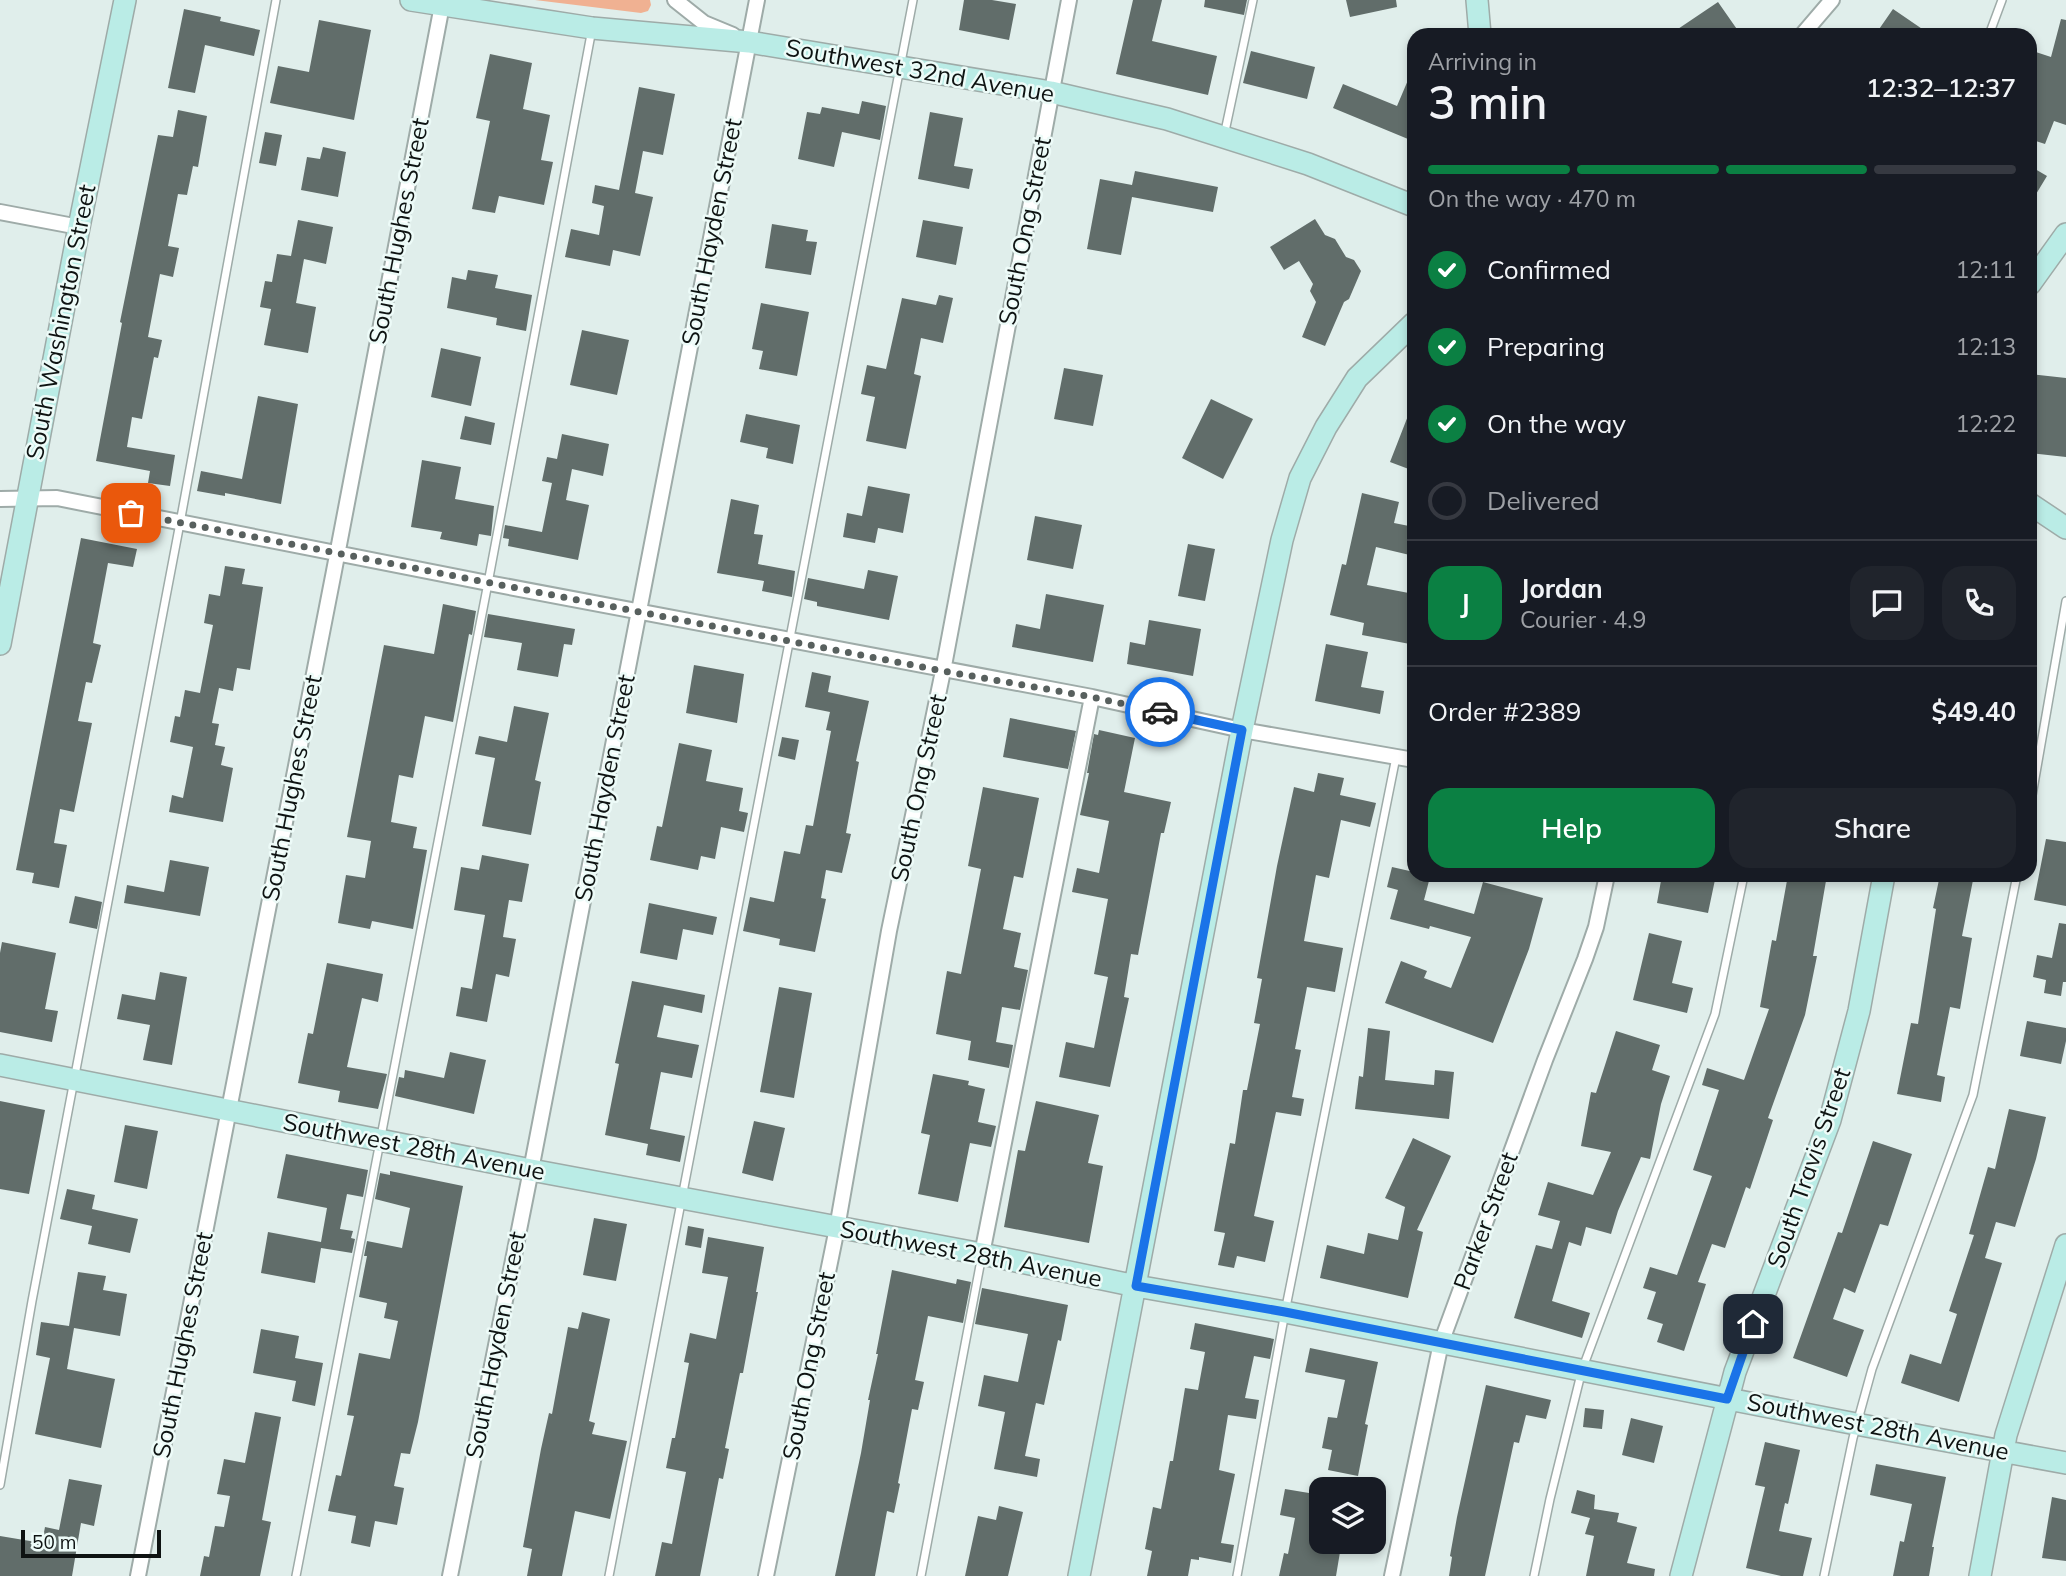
<!DOCTYPE html>
<html lang="en">
<head>
<meta charset="utf-8">
<style>
  body { margin:0; font-family:Mulish,sans-serif; background:#20242c; color:#f1f3f6; height:100vh; display:flex; flex-direction:column; font-size:26px; white-space:nowrap }
  * { box-sizing:border-box; margin:0 }
  p { font-size:23px; color:#9ea1a6 }
  .icon { flex:none; width:38px; height:38px; fill:none; stroke:currentColor; stroke-width:2; stroke-linecap:round; stroke-linejoin:round }
  .map { position:relative; flex:1; overflow:hidden }
  .side { position:absolute; left:1407px; top:28px; width:630px; height:854px; display:flex; flex-direction:column; background:#171b24; border-radius:21px; box-shadow:0 4px 10px #0003 }
  .side>* { flex:none }
  .fabs { position:absolute; left:1309px; top:1477px; display:grid; gap:14px }
  .fabs a { display:grid; place-items:center; width:77px; height:77px; border-radius:14px; background:#171b24; box-shadow:0 4px 10px #0003; font-size:35px }
  .scale { position:absolute; left:21px; bottom:18px; width:140px; box-sizing:border-box; padding-left:7px; border:4px solid #0e1312; border-top:0; font-size:19px; line-height:24px; white-space:nowrap; color:#0e1312; -webkit-text-stroke:5px #edfbf8; paint-order:stroke }
  .pin { position:absolute; display:grid; place-items:center; width:60px; height:60px; color:#fff; margin:-30px; border-radius:14px; box-shadow:0 4px 10px #0006 }
  .courier { position:absolute; display:grid; place-items:center; width:70px; height:70px; margin:-35px; border:5px solid #1a73e8; border-radius:50%; background:#fff; color:#222; box-shadow:0 2px 9px #0007 }
  .summary em { font-style:normal; font-weight:600 }
  .summary div { display:flex; flex-direction:column-reverse }
  .summary { display:flex; align-items:center; justify-content:space-between; height:119px; padding:0 21px }
  h1 { font-size:46px; font-weight:600; line-height:52px }
  .bar { display:grid; grid-template-columns:repeat(4,1fr); gap:10px 7px; align-content:center; height:84px; padding:0 21px }
  .bar i { height:9px; border-radius:5px; background:#363941 }
  .bar .selected { background:#0b8043 }
  .bar p { grid-column:span 4 }
  .line { display:flex; align-items:center; gap:18px; padding:0 21px; border-top:2px solid #363941 }
  .line div { flex:1 }
  .round { display:grid; place-items:center; flex:none; width:74px; height:74px; border-radius:21px; background:#20242c }
  ol { padding:0 21px; list-style:none }
  li { display:flex; align-items:center; gap:21px; height:77px }
  li p { margin-inline-start:auto }
  li .icon { padding:7px; border-radius:50%; background:#0b8043; color:#fff; stroke-width:4 }
  li:last-child { color:#9ea1a6 }
  li i { width:38px; height:38px; border:4px solid #363941; border-radius:50% }
  .button { display:flex; gap:14px; margin-top:auto; padding:14px 21px }
  .button a { flex:1; height:80px; border-radius:21px; background:#0b8043; color:#fff; font-size:28px; font-weight:600; line-height:80px; text-align:center }
  .button a+a { background:#20242c; color:#f1f3f6 }
  .map>svg:first-child { display:block }
  .green { fill:#f0b192 }
  .building { fill:#616d6a }
  .lines { fill:none; stroke-linecap:round; stroke-linejoin:round }
  .lane-casing { stroke:#9eaba8; stroke-width:10 }
  .street-casing { stroke:#9eaba8; stroke-width:18 }
  .secondary-casing { stroke:#9eaba8; stroke-width:24 }
  .lane { stroke:#fff; stroke-width:7 }
  .street { stroke:#fff; stroke-width:14 }
  .secondary { stroke:#baece6; stroke-width:21 }
  .done { stroke:#58605e; stroke-width:7; stroke-dasharray:0 12.6 }
  .route { stroke:#1a73e8; stroke-width:9 }
  .labels { text-anchor:middle; stroke-width:5; stroke-linejoin:round; paint-order:stroke }
  .street-label { font-size:24px; fill:#0e1312; stroke:#edfbf8 }
</style>
</head>
<body>
<div class="map">
<svg width="2066" height="1576" viewBox="0 0 2066 1576">
  <rect width="100%" height="100%" fill="#e0eeeb"/>
  <path class="green" d="M535,0h115l1,5 -3,6 -7,2z"/>
  <path class="building" d="M964,0h28l24,4 -7,36 -50,-10z
    M1133,0h29l-10,41 65,15 -9,39 -92,-21z
    M1205,0h42l-3,15 -40,-8z
    M1346,0h50l1,7 -47,10z
    M1718,2l23,33h-72z
    M184,9l37,8 -1,4 40,9 -6,26 -49,-11 -10,48 -27,-5z
    M1893,9l38,26h-56z
    M2061,19l5,1v105l-12,-4 -9,23 -15,-5v-89l21,7z
    M319,20l52,10 -17,90 -84,-17 8,-37 31,6z
    M1251,51l64,16 -8,32 -64,-16z
    M490,54l42,9 -9,46 27,6 -9,45 12,2 -9,43 -45,-9 -4,17 -23,-4 18,-88 -14,-3z
    M1414,66v59l-6,14 -75,-31 10,-24 54,22z
    M639,87l36,7 -12,61 -20,-4 -8,42 18,4 -13,59 -27,-6 -3,16 -45,-9 6,-28 28,6 5,-29 -12,-3 3,-18 24,5z
    M862,101l24,5 -6,34 -38,-8 -8,35 -36,-8 9,-47 13,2 2,-7 37,7z
    M178,110l29,6 -9,51 -5,-1 -6,29 -9,-1 -10,52 11,2 -6,29 -13,-3 -12,63 14,3 -4,18 -4,-1 -12,62 -10,-2 -5,30 48,8 -5,31 -22,-3 2,-12 -54,-10 26,-138 -2,-1 38,-187 15,2z
    M930,112l33,6 -9,48 19,3 -4,20 -51,-10z
    M265,132l17,3 -6,31 -17,-3z
    M323,147l23,5 -8,45 -37,-7 6,-33 13,2z
    M2030,166l17,10 -17,28z
    M1135,171l83,16 -5,25 -81,-15 -11,58 -34,-6 13,-70 32,6z
    M1315,219l10,16 10,4 11,18 8,3 7,11 -12,28 -5,3 -19,44 -23,-9 14,-35 -6,-11 3,-7 -14,-23 -15,9 -14,-23z
    M298,220l35,7 -7,37 -22,-5 -8,44 20,4 -8,46 -44,-8 7,-36 -11,-2 5,-26 7,1 5,-28 14,2z
    M923,220l40,7 -7,38 -40,-8z
    M772,224l36,6 -2,11 11,1 -6,33 -46,-7z
    M468,270l30,5 -3,13 37,7 -6,36 -30,-6 1,-7 -50,-10 5,-31 14,3z
    M939,295l14,3 -10,45 -22,-5 -7,36 7,2 -15,73 -40,-8 9,-44 -14,-3 6,-29 19,4 16,-71 34,7z
    M761,303l48,9 -12,64 -38,-7 4,-18 -11,-2z
    M582,330l47,10 -12,55 -47,-10z
    M441,348l40,9 -10,49 -40,-9z
    M1064,368l39,7 -10,51 -39,-7z
    M2030,374l36,4v79l-36,-4z
    M258,396l40,8 -17,100 -56,-11v3l-28,-5 4,-20 41,8z
    M1211,399l42,20 -30,60 -41,-21z
    M1413,403h1v68l-24,-9z
    M746,414l54,11 -7,39 -27,-6 2,-10 -28,-6z
    M465,416l30,7 -4,22 -31,-6z
    M562,434l47,10 -6,32 -31,-7 -6,31 23,5 -11,55 -70,-14 1,-7 -6,-1 2,-13 37,7 10,-49 -10,-2 5,-24 10,2z
    M422,460l39,7 -6,32 39,7 -3,30 -12,-2 -2,12 -37,-7 2,-7 -31,-5z
    M868,486l42,8 -7,39 -25,-5 -3,15 -32,-6 4,-24 15,3z
    M1362,493l37,9 -5,21 20,4v29l-38,-9 -9,38 47,9v27l-4,23 -48,-9 2,-12 -34,-8 12,-51 4,1z
    M731,499l28,6 -5,29 9,1 -5,29 37,7 -3,26 -30,-6 2,-10 -47,-8z
    M1035,516l47,9 -9,44 -46,-9z
    M81,538l56,11 -4,18 -25,-4 -15,80 8,2 -9,38 -6,-1 -8,39 14,2 -18,89 -14,-3 -6,34 13,2 -8,43 -27,-5 2,-10 -18,-3z
    M1188,544l27,5 -10,52 -27,-5z
    M225,566l20,3 -3,15 21,3 -13,83 -13,-2 -4,23 -14,-3 -7,35 7,1 -4,21 10,2 -4,18 12,3 -10,54 -54,-10 3,-17 11,3 10,-51 -23,-5 5,-26 5,1 5,-27 15,3 13,-68 -9,-2 5,-29 11,2z
    M868,570l30,6 -9,44 -72,-14v-4l-13,-3 4,-21 56,11z
    M1046,594l58,11 -11,57 -81,-15 4,-23 24,5z
    M443,604l33,7 -4,24 -3,-1 -16,88 -28,-6 -12,62 -14,-3 -8,47 26,5 -4,21 14,2 -14,79 -41,-8 -2,8 -32,-6 8,-48 19,3 6,-37 -24,-4 37,-192 50,9z
    M488,614l87,15 -3,16 -8,-1 -6,33 -41,-7 5,-27 -38,-6z
    M1149,620l52,9 -8,47 -66,-12 3,-22 15,3z
    M1326,644l42,8 -7,35 23,4 -4,23 -65,-13z
    M694,665l50,9 -7,49 -51,-10z
    M812,672l19,4 -3,16 41,9 -13,60 3,1 -13,71 5,1 -9,39 -16,-3 -5,28 5,1 -11,53 -36,-7 1,-6 -37,-8 7,-34 24,5 10,-51 16,3 6,-29 7,1 18,-95 -5,-1 4,-18 -25,-5z
    M514,706l35,7 -14,67 6,2 -10,53 -49,-9 13,-68 -20,-4 4,-18 28,6z
    M1010,718l66,13 -8,38 -65,-12z
    M1099,730l36,8 -11,54 47,10 -7,31h-3l-23,122 -7,-1 -7,43 5,1 -19,89 -51,-10 7,-35 28,6 14,-71 -14,-3 14,-75 -36,-7 5,-24 22,5 10,-52 -29,-6 9,-42h-2l7,-39 4,1z
    M782,737l17,3 -4,20 -17,-4z
    M679,743l33,7 -6,31 37,7 -4,23 9,2 -4,19 -23,-5 -6,32 -14,-3 -3,14 -48,-10 7,-34 5,1z
    M1318,773l26,5 -4,17 36,8 -6,24 -29,-7 -12,58 -13,-3 -12,66 39,7 -8,44 -28,-5 -12,62 6,1 -9,47 12,2 -3,17 -25,-4 -22,104 20,5 -9,41 -28,-6 -3,12 -16,-3 7,-32 -11,-2 16,-88 5,1 8,-54h4l13,-66 -6,-1 8,-44 -5,-1 20,-112 17,-79 20,5z
    M983,787l56,11 -16,80 -9,-2 -11,53 18,4 -7,34 14,3 -8,40 -18,-3 -6,35 17,3 -4,23 -41,-8 3,-19 -35,-7 11,-63 14,3 20,-105 -13,-3z
    M2046,839l20,3v64l-32,-6z
    M482,855l47,9 -7,38 -13,-2 -6,37 13,2 -7,38 -13,-3 -9,48 -31,-6 5,-29 11,2 13,-74 -31,-5 7,-43 18,3z
    M170,860l39,7 -9,49 -76,-13 3,-18 37,7z
    M1392,867l22,5v3l16,2 -6,23 50,14 9,-32 60,16 -14,51 -36,94 -108,-40 16,-42 26,10 -3,7 27,10 20,-51 -41,-11 -1,3 -39,-10 8,-29 -11,-3z
    M1662,875h54l-8,38 -51,-10z
    M1788,875h39l-14,81h4l-12,59 -37,103 5,2 -23,69 -4,-2 -21,61 -13,-4 -14,38 8,2 -22,67 -27,-9 6,-18 -16,-5 9,-27 -13,-4 7,-21 27,8 35,-99 -19,-6 26,-80 -17,-5 5,-17 37,12 25,-71 -9,-2 12,-67 4,1z
    M1940,875h34l-12,61 10,2 -12,71 -10,-2 -13,68 8,2 -4,25 -44,-8 14,-71 7,1 18,-115 -3,-1z
    M75,896l27,6 -5,27 -28,-6z
    M649,903l68,14 -4,18 -30,-6 -6,31 -37,-7z
    M2059,923l7,1v58h-3l-2,14 -17,-3 2,-13 -13,-3 4,-22 15,3z
    M1649,933l33,8 -10,42 21,5 -6,25 -54,-13z
    M2,942l54,11 -11,56 13,2 -6,31 -52,-10v-79z
    M327,963l56,11 -5,28 -16,-4 -15,69 40,7 -9,35 -40,-7 2,-11 -42,-8 10,-50 5,1z
    M160,972l27,5 -15,88 -29,-5 7,-35 -33,-6 5,-25 33,6z
    M632,981l73,14 -3,18 -38,-8 -7,32 42,8 -7,33 -31,-6 -11,57 35,7 -5,26 -34,-7 2,-11 -43,-9 14,-71 -4,-1z
    M779,987l33,6 -18,105 -34,-6z
    M2027,1021l39,7v13l-5,23 -41,-8z
    M1368,1028l22,3 -5,49 49,5 1,-15 19,2 -5,47 -94,-10 4,-33 4,1z
    M1616,1031l44,14 -8,25 18,6 -9,28 -11,55 -9,-2 -23,54 -7,23 -25,-7 -5,19 -12,-4 -17,59 38,12 -8,25 -68,-20 22,-73 16,4 8,-28 -22,-6 10,-33 45,13 18,-43 -30,-6 10,-54 5,1z
    M450,1052l36,8 -12,54 -79,-18 4,-19 5,1 1,-8 39,8z
    M933,1074l36,7 -1,4 17,4 -7,33 18,4 -5,21 -21,-4 -12,59 -40,-8 12,-59 -9,-2z
    M0,1101l45,9 -16,84 -29,-5z
    M1036,1101l63,14 -11,48 15,3 -14,77 -85,-16 14,-77 7,1z
    M2009,1109l37,8 -10,42 -21,68 -19,-5 -11,36 17,5 -43,139 -58,-19 9,-29 31,10 16,-50 -8,-3 25,-76 -5,-1 19,-67 7,2z
    M754,1121l31,7 -12,53 -31,-8z
    M125,1125l33,6 -11,58 -33,-7z
    M1413,1138l38,18 -34,74 6,2 -15,66 -88,-20 7,-33 37,9 4,-21 30,7 7,-33 -20,-9z
    M1873,1141l39,13 -24,72 -8,-2 -25,69 -11,-5 -11,31 31,11 -17,47 -54,-19 45,-126 4,1z
    M286,1154l82,16 -5,27 -16,-3 -7,35 13,2 -2,7 4,1 -3,14 -31,-5 -6,35 -54,-10 7,-41 53,10 6,-34 -50,-10z
    M390,1171l73,15 -45,236 -8,32 -9,-1 -7,33 10,2 -7,37 -22,-4 -5,26 -19,-4 5,-27 -28,-5 8,-36 5,1 13,-60 -7,-1 12,-62 31,6 8,-38 -14,-3 3,-15 -28,-6 8,-41h-3l3,-15 35,7 8,-40 -35,-9 5,-26 10,2z
    M67,1189l28,6 -3,14 46,10 -8,34 -42,-9 4,-18 -32,-7z
    M594,1218l33,6 -11,57 -33,-6z
    M688,1226l16,3 -3,19 -16,-3z
    M708,1237l56,10 -8,45h2l-15,81h-3l-15,75 4,1 -6,30 -4,-1 -19,98h-45l7,-34 10,2 14,-72 -20,-4 6,-30h3l14,-75 -5,-1 6,-29 26,6 12,-62 -26,-4z
    M892,1270l64,14 1,-5 14,3 -8,41 -35,-7 -13,64 9,2 -6,28 -6,-1 -14,74 2,1 -6,29 -7,-2 -12,65h-40l26,-123 9,-53h-2l10,-46h-2z
    M78,1272l28,4 -3,14 24,4 -7,42 -46,-8 -7,41 48,10 -14,69 -66,-14 15,-76 -14,-3 5,-33 28,4z
    M982,1288l86,17 -7,36 -3,-1 -14,65 -8,-2 -11,53 15,3 -3,18 -43,-8 11,-57 -27,-6 6,-31 34,7 10,-48 -53,-10z
    M582,1312l28,7 -21,102 6,2 -3,11 35,7 -17,78 -35,-8 -13,65h-35l5,-27 -9,-2 18,-98 8,-36 3,1 16,-87 10,2z
    M1195,1323l79,16 -4,20 -16,-3 -9,42 14,2 -3,19 -28,-4 -9,55 16,4 -14,69 13,2 -3,18 -32,-6v3l-8,-1 -3,17h-41l5,-25 -7,-2 8,-42 8,2 9,-48h3l12,-73 13,2 7,-38 -15,-3z
    M261,1329l38,7 -4,22 28,5 -8,43 -23,-5 4,-20 -43,-8z
    M1310,1348l68,14 -13,62 3,1 -10,51 -30,-6 4,-20 -10,-2 6,-31 9,1 8,-38 -40,-8z
    M1486,1385l65,15 -5,19 -20,-4 -7,28 -5,-1 -29,134h-36l3,-19 -2,-1 7,-39z
    M1585,1408l19,2 -2,19 -19,-2z
    M255,1412l26,5 -19,103 9,2 -11,54h-60l4,-20 5,1 6,-31 9,1 6,-31 -13,-2 7,-35 21,4z
    M1631,1418l32,8 -9,37 -32,-8z
    M1765,1442l35,8 -12,54 -3,-1 -6,28 33,7 -9,38h-22l-35,-8 19,-81 -10,-2z
    M1876,1464l70,13 -14,70h2l-5,29h-36l7,-35 4,1 8,-38 -42,-9z
    M69,1479l33,6 -8,41 -13,-3 -9,53h-72v-40l42,7 3,-16 14,3z
    M1285,1489l36,6v54l19,3 -4,24h-57l5,-23 4,1 7,-36 -15,-3z
    M1577,1490l18,5 -1,14 25,4 -2,9 20,5 -10,36 28,6 -1,7h-68l8,-40 -9,-2 5,-16 -19,-5z
    M2052,1497l14,3v61l-24,-3z
    M999,1506l24,6 -15,64h-43l13,-60 18,4z"/>
  <g class="lines">
    <g class="lane-casing">
      <path id="lane" d="M1989,35l13,-35
        M1224,136l29,-136
        M2030,807l36,-206
        M0,1485l32,-184 148,-778 96,-523
        M296,1576l192,-993 104,-554
        M609,1576l304,-1576
        M921,1576l61,-321
        M1237,1576l48,-264 111,-555
        M1534,1576l16,-77 32,-129 133,-356 29,-139
        M1824,1576l29,-138 19,-69 101,-274 44,-220"/>
    </g>
    <g class="street-casing">
      <path id="street" d="M675,0l29,23 29,12
        M1802,35l30,-35
        M0,212l79,15
        M0,499l57,-1 431,85 604,114 150,33 172,30
        M982,1254l110,-557
        M138,1576c101,-525 207,-1050 305,-1576
        M450,1576l81,-406 226,-1170
        M766,1576l71,-348 52,-297 54,-260 126,-671
        M1392,1576l49,-233 104,-283 40,-101 11,-32 11,-52"/>
    </g>
    <g class="secondary-casing">
      <path id="secondary" d="M411,0l181,28 157,14 302,50 116,27 141,45 106,42
        M1477,0l3,35
        M2030,284l36,-50
        M2030,504l36,24
        M0,644l79,-417 46,-227
        M0,1065l531,105 451,84 154,32 149,26 571,112 210,39
        M1079,1576l163,-846 40,-190 18,-62 26,-51 31,-49 57,-55
        M1681,1576l54,-204 95,-252 29,-109 25,-136
        M1980,1576l26,-141 60,-190"/>
    </g>
    <use href="#lane" class="lane"/>
    <use href="#street" class="street"/>
    <use href="#secondary" class="secondary"/>
  </g>
  <g class="lines">
    <path class="done" d="M131,513l812,158 149,26 68,15"/>
    <path class="route" d="M1160,712l82,18 -106,556 149,26 442,87 26,-75"/>
  </g>
  <g class="labels">
    <g class="street-label">
      <text transform="translate(920 71) rotate(10)" y="8">Southwest 32nd Avenue</text>
      <text transform="translate(399 231) rotate(-79)" y="8">South Hughes Street</text>
      <text transform="translate(1025 231) rotate(-79)" y="8">South Ong Street</text>
      <text transform="translate(712 232) rotate(-79)" y="8">South Hayden Street</text>
      <text transform="translate(61 322) rotate(-79)" y="8">South Washington Street</text>
      <text transform="translate(292 788) rotate(-79)" y="8">South Hughes Street</text>
      <text transform="translate(605 788) rotate(-79)" y="8">South Hayden Street</text>
      <text transform="translate(919 788) rotate(-78)" y="8">South Ong Street</text>
      <text transform="translate(414 1147) rotate(11)" y="8">Southwest 28th Avenue</text>
      <text transform="translate(1809 1168) rotate(-71)" y="8">South Travis Street</text>
      <text transform="translate(1486 1221) rotate(-70)" y="8">Parker Street</text>
      <text transform="translate(971 1254) rotate(11)" y="8">Southwest 28th Avenue</text>
      <text transform="translate(183 1345) rotate(-79)" y="8">South Hughes Street</text>
      <text transform="translate(496 1345) rotate(-79)" y="8">South Hayden Street</text>
      <text transform="translate(809 1366) rotate(-79)" y="8">South Ong Street</text>
      <text transform="translate(1878 1427) rotate(11)" y="8">Southwest 28th Avenue</text>
    </g>
  </g>
</svg>
<div class="fabs">
<a><svg class="icon" aria-label="layers" viewBox="0 0 24 24"><path d="M12 4l9 5-9 5-9-5zM3 14l9 5 9-5"/></svg></a>
</div>
<div class="scale">50 m</div>
<div class="pin" style="left:131px;top:513px;background:#ea580c"><svg class="icon" aria-label="bag" viewBox="0 0 24 24"><path d="M5 8h14l-1 12H6zM9 8a3 3 0 0 1 6 0"/></svg></div>
<div class="pin" style="left:1753px;top:1324px;background:#1f2937"><svg class="icon" aria-label="home" viewBox="0 0 24 24"><path d="M3 11l9-7 9 7M6 9v11h12V9"/></svg></div>
<div class="courier" style="left:1160px;top:712px"><svg class="icon" aria-label="car" viewBox="0 0 24 24"><path d="M5 17H2v-5l4-1 3-4h7l3 4 3 1v5h-3M9 17h6M6 11h13"/><circle cx="7" cy="17" r="2"/><circle cx="17" cy="17" r="2"/></svg></div>
<section class="side">
<div class="summary"><div><h1>3 min</h1><p>Arriving in</p></div><em>12:32–12:37</em></div>
<div class="bar"><i class="selected"></i><i class="selected"></i><i class="selected"></i><i></i><p>On the way · 470 m</p></div>
<ol>
<li><svg class="icon" aria-label="check" viewBox="0 0 24 24"><path d="M5 12l5 5 9-10"/></svg>Confirmed<p>12:11</p></li>
<li><svg class="icon" aria-label="check" viewBox="0 0 24 24"><path d="M5 12l5 5 9-10"/></svg>Preparing<p>12:13</p></li>
<li><svg class="icon" aria-label="check" viewBox="0 0 24 24"><path d="M5 12l5 5 9-10"/></svg>On the way<p>12:22</p></li>
<li><i></i>Delivered</li>
</ol>
<div class="line" style="height:126px"><b class="round" style="background:#0b8043;color:#fff">J</b><div><b>Jordan</b><p>Courier · 4.9</p></div><a class="round"><svg class="icon" aria-label="chat" viewBox="0 0 24 24"><path d="M4 5h16v11H9l-5 4z"/></svg></a><a class="round"><svg class="icon" aria-label="phone" viewBox="0 0 24 24"><path d="M5 4h4l2 5-3 2q2 4 5 5l2-3 5 2v4C11 20 4 13 5 4z"/></svg></a></div>
<div class="line" style="height:91px"><div>Order #2389</div><b>$49.40</b></div>
<div class="button"><a>Help</a><a>Share</a></div>
</section>
</div>
</body>
</html>
